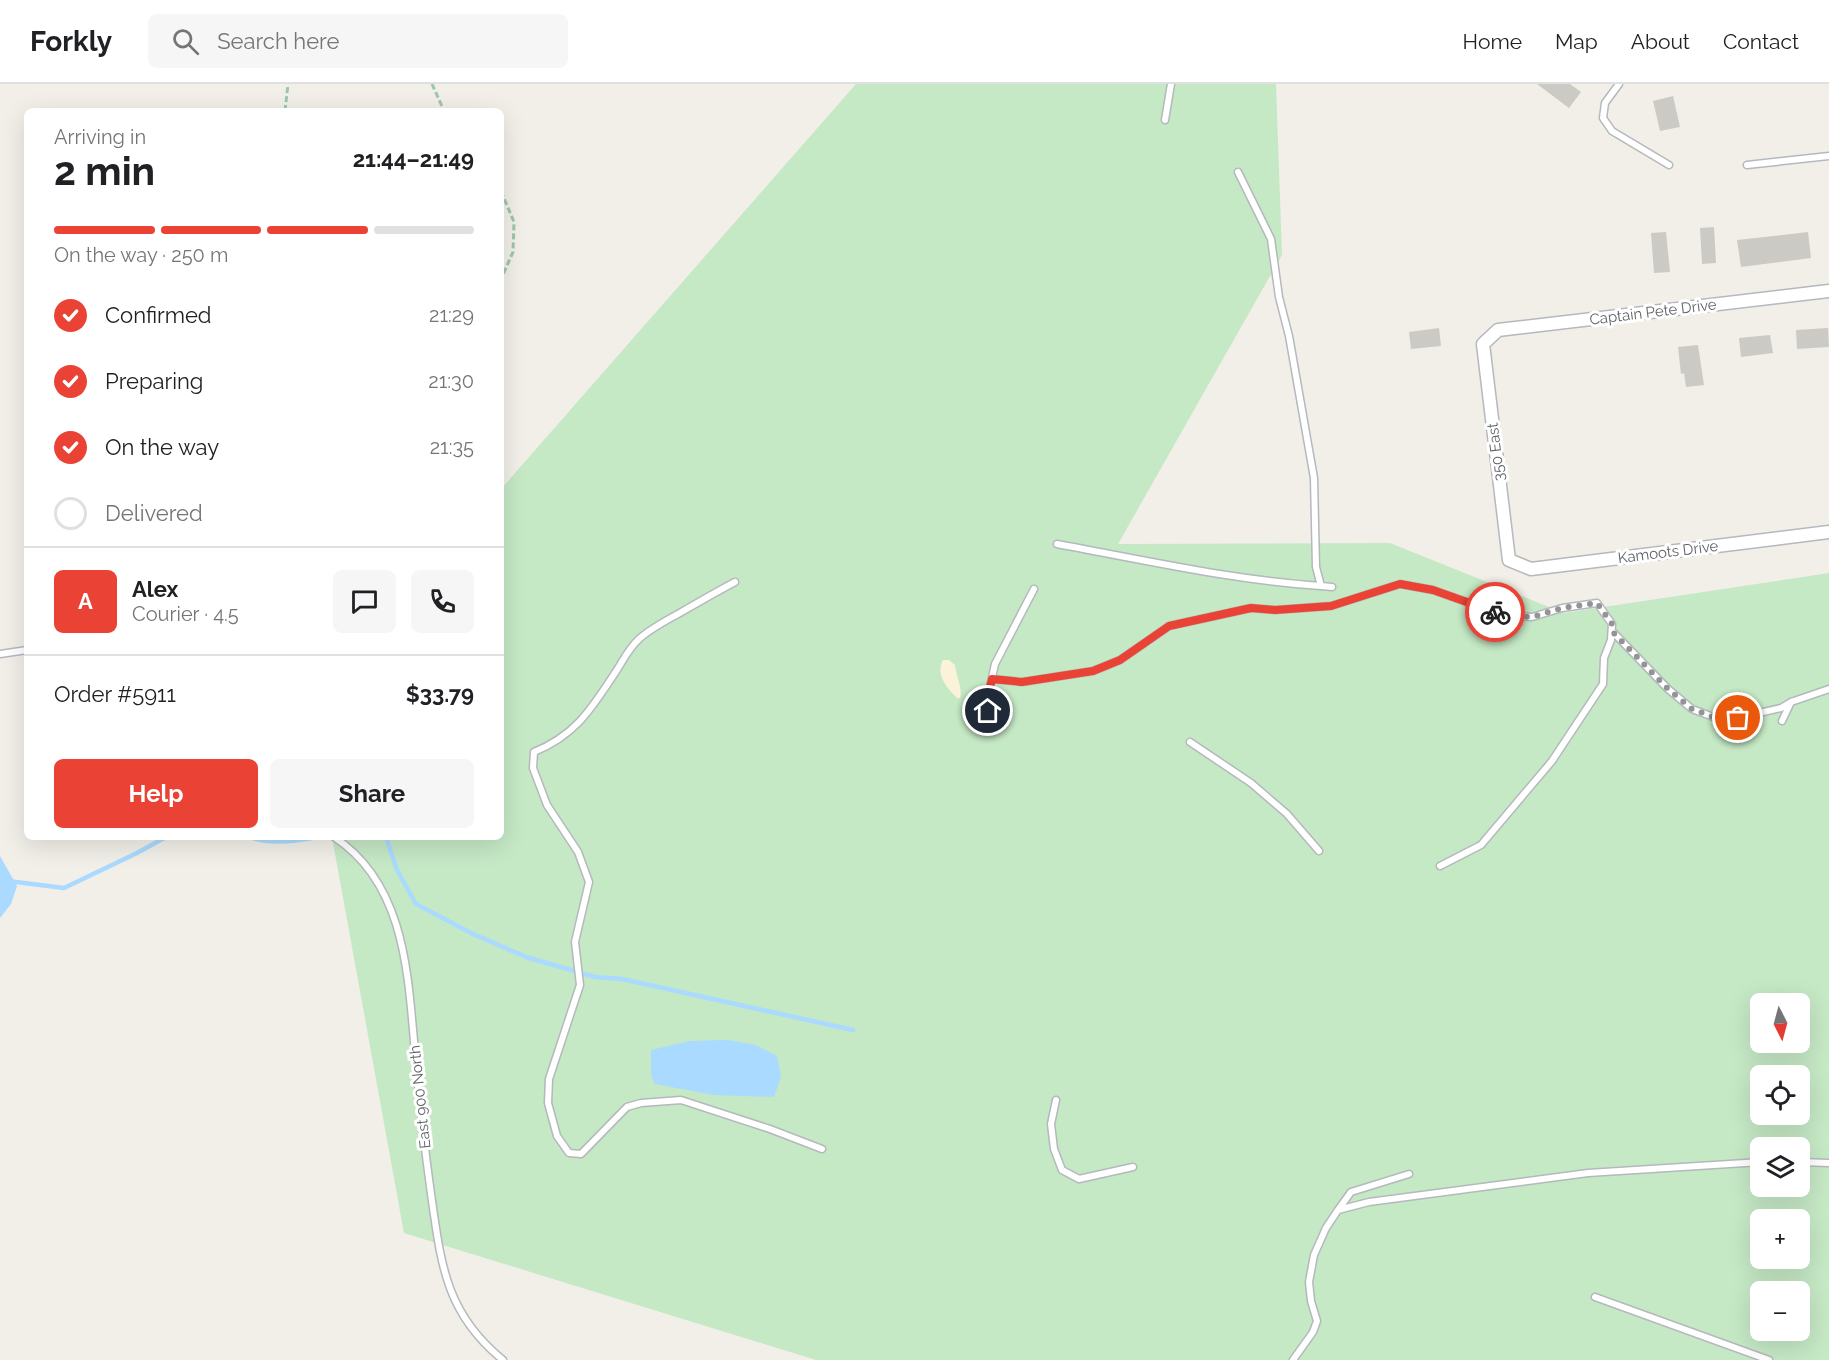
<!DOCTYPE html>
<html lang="en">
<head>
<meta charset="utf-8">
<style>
  body { margin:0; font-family:Raleway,sans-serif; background:#f6f6f6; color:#202124; height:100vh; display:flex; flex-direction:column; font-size:22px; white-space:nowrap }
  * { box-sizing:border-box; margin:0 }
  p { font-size:20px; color:#757577 }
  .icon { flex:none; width:33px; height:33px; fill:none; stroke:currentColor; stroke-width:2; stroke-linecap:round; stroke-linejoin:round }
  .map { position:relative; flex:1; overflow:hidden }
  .side { position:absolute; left:24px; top:24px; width:480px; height:732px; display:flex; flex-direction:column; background:#fff; border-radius:9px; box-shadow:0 6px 24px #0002 }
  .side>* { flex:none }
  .needle { width:39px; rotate:174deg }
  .controls { position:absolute; left:1750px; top:909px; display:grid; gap:12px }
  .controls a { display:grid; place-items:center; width:60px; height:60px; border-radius:9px; background:#fff; box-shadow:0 6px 24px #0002; font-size:30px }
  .pin { position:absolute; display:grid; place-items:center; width:51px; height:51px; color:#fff; margin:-26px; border:3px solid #fff; border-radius:50%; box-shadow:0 2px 6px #0007 }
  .courier { position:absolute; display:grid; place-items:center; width:60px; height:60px; margin:-30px; border:4px solid #ea4335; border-radius:50%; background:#fff; color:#222; box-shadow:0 2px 8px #0007 }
  .summary em { font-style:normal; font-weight:700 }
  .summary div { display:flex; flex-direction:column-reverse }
  .summary { display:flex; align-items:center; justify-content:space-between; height:102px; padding:0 30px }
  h1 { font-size:39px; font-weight:700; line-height:45px }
  .bar { display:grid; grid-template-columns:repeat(4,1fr); gap:9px 6px; align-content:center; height:72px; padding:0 30px }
  .bar i { height:8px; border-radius:4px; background:#e0e0e0 }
  .bar .on { background:#ea4335 }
  .bar p { grid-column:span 4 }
  .line { display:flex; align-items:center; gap:15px; padding:0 30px; border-top:2px solid #e0e0e0 }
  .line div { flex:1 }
  .round { display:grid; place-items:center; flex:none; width:63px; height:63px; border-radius:9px; background:#f6f6f6 }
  ol { padding:0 30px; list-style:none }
  li { display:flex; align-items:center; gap:18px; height:66px }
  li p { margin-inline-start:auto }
  li .icon { padding:6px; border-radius:50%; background:#ea4335; color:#fff; stroke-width:4 }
  li:last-child { color:#757577 }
  li i { width:33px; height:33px; border:3px solid #e0e0e0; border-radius:50% }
  .cta { display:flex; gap:12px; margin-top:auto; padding:12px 30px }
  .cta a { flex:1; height:69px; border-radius:9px; background:#ea4335; color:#fff; font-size:24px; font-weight:700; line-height:69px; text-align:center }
  .cta a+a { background:#f6f6f6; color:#202124 }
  header { display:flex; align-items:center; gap:36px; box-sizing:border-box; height:84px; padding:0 30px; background:#fff; border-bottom:2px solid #e0e0e0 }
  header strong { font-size:28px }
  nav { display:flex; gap:33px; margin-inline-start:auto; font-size:21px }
  .search { width:420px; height:54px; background:#f6f6f6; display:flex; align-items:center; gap:15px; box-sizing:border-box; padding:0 21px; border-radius:9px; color:#757577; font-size:22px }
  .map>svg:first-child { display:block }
  .green { fill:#c5e8c5; fill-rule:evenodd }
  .sand { fill:#fbf3d9 }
  .water { fill:#aadaff }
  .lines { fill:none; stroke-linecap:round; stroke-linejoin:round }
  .stream { stroke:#aadaff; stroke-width:4.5 }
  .building { fill:#cccac5 }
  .lane-casing { stroke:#b5b8bc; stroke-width:9 }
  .street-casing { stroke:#b5b8bc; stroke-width:15 }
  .path { stroke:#9cc7a9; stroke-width:3; stroke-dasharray:6 3; stroke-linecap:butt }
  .lane { stroke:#fff; stroke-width:6 }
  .street { stroke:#fff; stroke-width:12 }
  .done { stroke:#929495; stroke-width:6; stroke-dasharray:0 10.8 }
  .route { stroke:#ea4335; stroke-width:8 }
  .labels { text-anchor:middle; stroke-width:6; stroke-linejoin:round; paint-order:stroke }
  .street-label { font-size:15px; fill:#5f6368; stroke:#fff }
</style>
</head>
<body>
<header>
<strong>Forkly</strong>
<div class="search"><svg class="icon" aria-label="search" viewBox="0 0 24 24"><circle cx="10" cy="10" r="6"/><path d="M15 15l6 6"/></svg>Search here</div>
<nav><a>Home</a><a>Map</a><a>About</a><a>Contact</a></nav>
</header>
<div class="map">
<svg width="1829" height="1276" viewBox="0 0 1829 1276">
  <rect width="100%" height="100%" fill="#f1efe8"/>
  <path class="green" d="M856,0h420l6,171 -164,289 272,-1 174,70 265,-40v787h-1013l-412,-127 -72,-396h169v-348zM1761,920h39v38h-39zM1761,992h39v38h-39zM1761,1064h39v38h-39zM1761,1136h39v38h-39zM1761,1208h39v38h-39z"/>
  <path class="sand" d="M943,576h6l6,5c1,11 8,24 5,33h-3c-10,-10 -22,-24 -14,-38z"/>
  <path class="water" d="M0,772l17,30 -6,18 -11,14z
    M727,956l29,5 21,11 4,21 -7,20 -60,-2 -59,-11 -4,-8v-26l39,-9z"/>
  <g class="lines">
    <path class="stream" d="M250,753c19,8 47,4 67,0
      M386,753l11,33 19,34 57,30 53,23 69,20 27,2 231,51
      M0,796l64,8 73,-35 29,-16"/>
  </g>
  <path class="building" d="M1537,0h33l11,8 -12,16z
    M1673,12l7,31 -20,4 -7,-30z
    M1714,143l2,36 -14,1 -2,-36z
    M1666,148l4,40 -16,1 -3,-40z
    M1808,148l3,26 -70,9 -4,-27z
    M1439,244l2,18 -30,3 -2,-17z
    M1828,244l1,19 -32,2 -1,-19z
    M1770,251l3,18 -32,4 -2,-19z
    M1698,261l6,40 -18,2 -2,-14 -3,1 -3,-27z"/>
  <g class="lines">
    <g class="lane-casing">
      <path id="lane" d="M1619,0l-14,19 -2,15 9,13 57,34
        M1165,36l6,-36
        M1747,81l82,-9
        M1238,88l33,67 8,58 10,39 25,142 2,89 5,19 11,1
        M1057,460c87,16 175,36 264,42
        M735,498c-19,10 -38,21 -57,32 -13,7 -28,15 -39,25 -11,10 -16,22 -24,34 -24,36 -39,62 -81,79l-1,16 14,37 31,47 11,30 -14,60 5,43 -31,94 -1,24 9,33 12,17 12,1 46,-47 14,-4 40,-3 89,29 52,20
        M1612,547l56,58 24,20 32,12 57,-13 10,-6
        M0,570l27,-4
        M992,595l30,3 71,-11 27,-11 49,-34 82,-18 24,2 56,-4 69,-22 33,6 70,25 29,2 30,-9 35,-5 15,21 -1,16 -7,18 -1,26 -51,77 -71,84 -41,21
        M988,627l1,-20 6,-27 39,-75
        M1782,637l9,-19 38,-13
        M1190,658l61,41 36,31 32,37
        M334,753c75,49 74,147 82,226 4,44 9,88 15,131 10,69 14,119 72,166
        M1056,1016l-5,24 3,25 8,21 17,9 54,-12
        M1800,1078l29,1
        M1338,1126l31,-8 219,-29 173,-11
        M1595,1213l174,63
        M1293,1276l20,-28 4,-11 -6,-20 -2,-19 5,-27 12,-27 12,-18 13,-18 58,-18"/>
    </g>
    <g class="street-casing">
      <path id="street" d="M1829,207l-331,39 -15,14 26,216 22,9 298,-37"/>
    </g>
    <path class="path" d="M432,0l12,27
      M285,27l3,-27
      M501,107l13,31 -1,30 -12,27"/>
    <use href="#lane" class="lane"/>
    <use href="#street" class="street"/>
  </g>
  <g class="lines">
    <path class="done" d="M1495,528l8,3 29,2 30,-9 35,-5 15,21v7l56,58 24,20 32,12 14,-3"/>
    <path class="route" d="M988,627l1,-20 3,-12 30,3 71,-11 27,-11 49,-34 82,-18 24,2 56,-4 69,-22 33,6 62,22"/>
  </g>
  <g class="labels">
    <g class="street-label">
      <text transform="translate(1653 228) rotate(-7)" y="5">Captain Pete Drive</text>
      <text transform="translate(1496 368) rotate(-97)" y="5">350 East</text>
      <text transform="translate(1668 468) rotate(-7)" y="5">Kamoots Drive</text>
      <text transform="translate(420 1013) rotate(-96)" y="5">East 900 North</text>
    </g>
  </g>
</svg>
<div class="controls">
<a><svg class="needle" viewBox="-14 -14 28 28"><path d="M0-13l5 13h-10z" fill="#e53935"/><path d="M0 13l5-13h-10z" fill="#757577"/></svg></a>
<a><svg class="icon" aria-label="locate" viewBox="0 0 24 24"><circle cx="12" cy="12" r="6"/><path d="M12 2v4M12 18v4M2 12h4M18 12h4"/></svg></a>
<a><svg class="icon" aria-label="layers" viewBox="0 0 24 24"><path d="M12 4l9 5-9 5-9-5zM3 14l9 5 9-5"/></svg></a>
<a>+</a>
<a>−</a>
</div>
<div class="pin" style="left:1738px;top:634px;background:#ea580c"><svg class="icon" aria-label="bag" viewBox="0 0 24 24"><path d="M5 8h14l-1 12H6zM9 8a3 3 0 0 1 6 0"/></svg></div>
<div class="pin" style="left:988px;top:627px;background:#1f2937"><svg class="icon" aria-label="home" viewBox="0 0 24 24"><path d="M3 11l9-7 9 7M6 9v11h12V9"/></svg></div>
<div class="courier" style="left:1495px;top:528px"><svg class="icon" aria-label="bike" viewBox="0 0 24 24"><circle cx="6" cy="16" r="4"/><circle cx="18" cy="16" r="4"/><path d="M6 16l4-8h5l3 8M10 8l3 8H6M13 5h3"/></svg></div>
<section class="side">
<div class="summary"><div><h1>2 min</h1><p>Arriving in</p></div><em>21:44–21:49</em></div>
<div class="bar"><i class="on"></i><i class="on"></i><i class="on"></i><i></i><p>On the way · 250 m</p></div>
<ol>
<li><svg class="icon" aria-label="check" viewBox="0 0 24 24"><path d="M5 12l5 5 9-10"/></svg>Confirmed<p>21:29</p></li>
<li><svg class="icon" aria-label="check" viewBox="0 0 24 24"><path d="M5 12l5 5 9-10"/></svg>Preparing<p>21:30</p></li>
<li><svg class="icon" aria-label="check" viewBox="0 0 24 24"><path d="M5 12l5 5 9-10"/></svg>On the way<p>21:35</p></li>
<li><i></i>Delivered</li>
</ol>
<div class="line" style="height:108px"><b class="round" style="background:#ea4335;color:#fff">A</b><div><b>Alex</b><p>Courier · 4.5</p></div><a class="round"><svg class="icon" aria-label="chat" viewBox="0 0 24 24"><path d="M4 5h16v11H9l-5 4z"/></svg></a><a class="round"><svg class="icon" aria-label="phone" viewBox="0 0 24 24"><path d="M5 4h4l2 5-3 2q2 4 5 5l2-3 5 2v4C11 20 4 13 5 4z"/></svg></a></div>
<div class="line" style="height:78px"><div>Order #5911</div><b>$33.79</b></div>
<div class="cta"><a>Help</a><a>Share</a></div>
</section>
</div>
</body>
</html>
